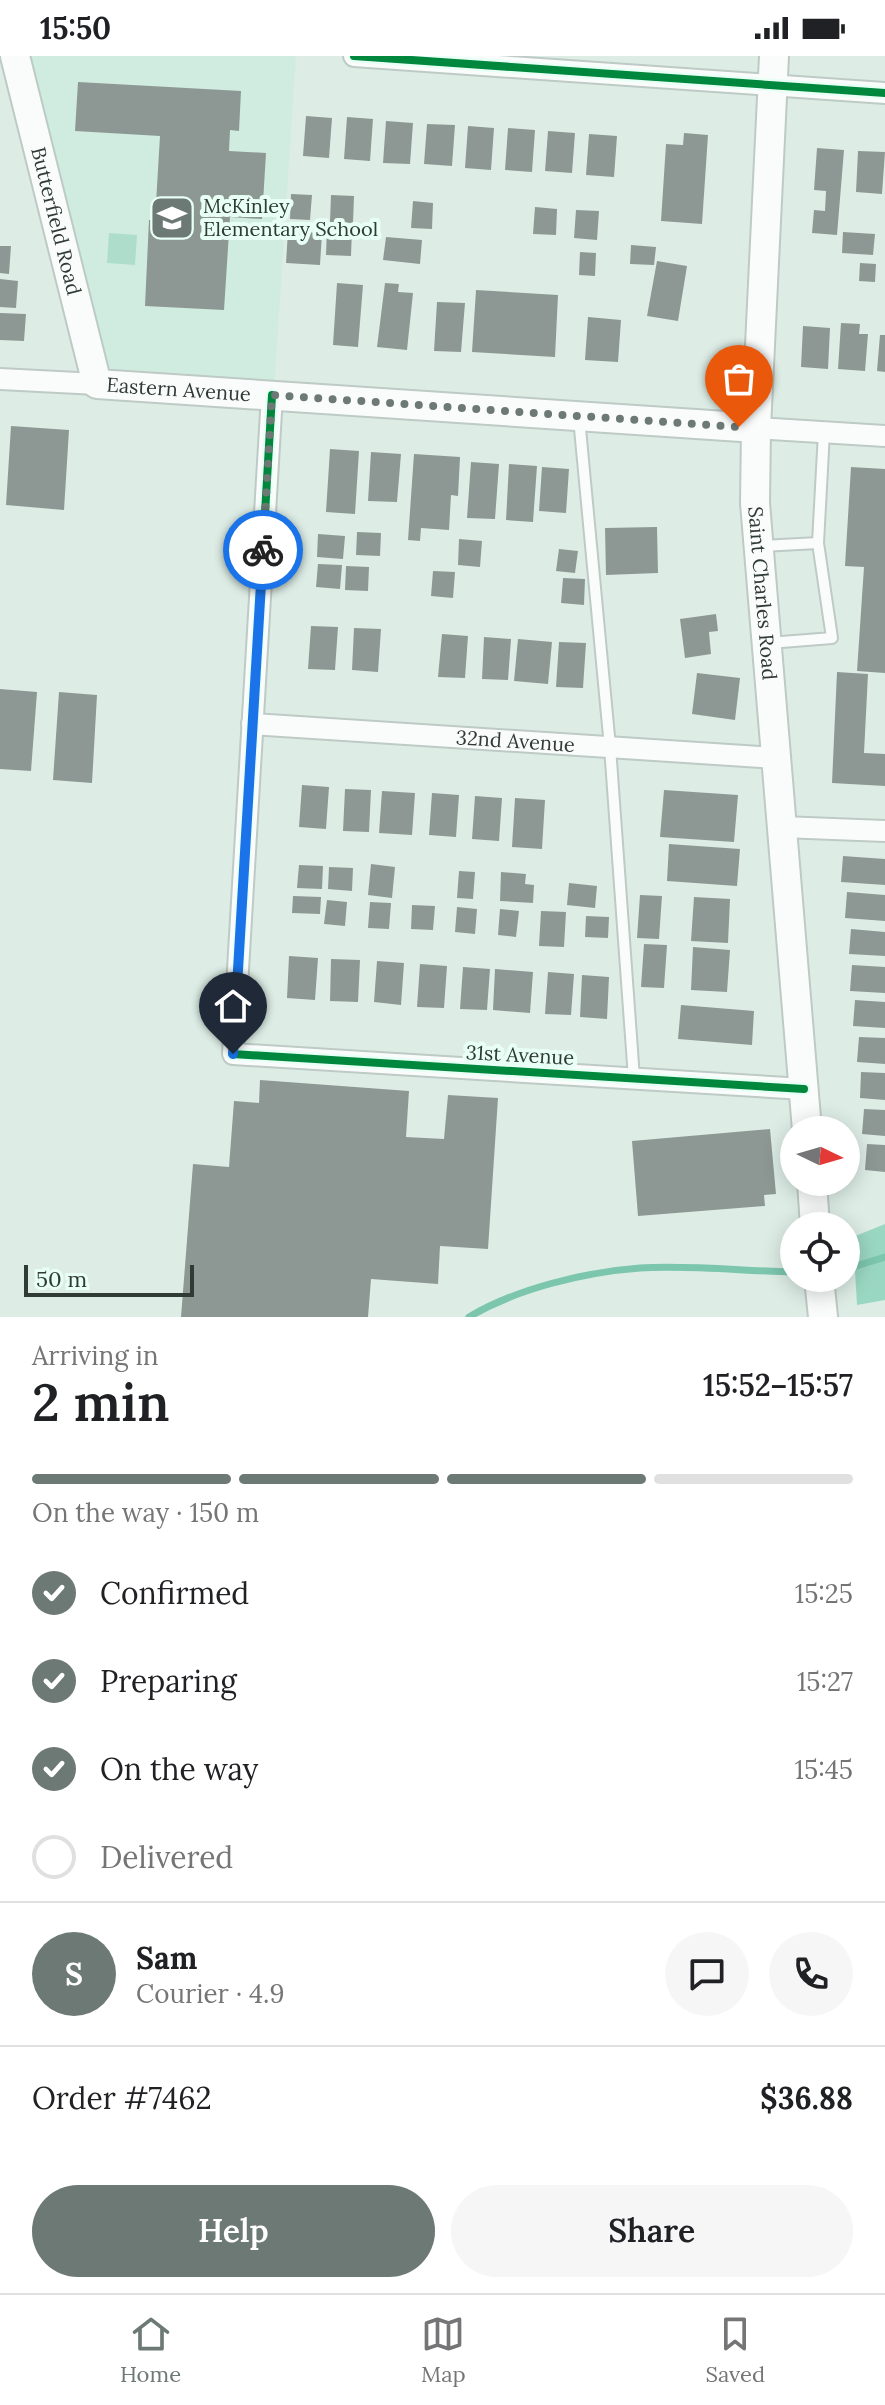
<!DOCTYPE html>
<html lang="en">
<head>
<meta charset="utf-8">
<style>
  body { margin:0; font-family:Lora,serif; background:#f6f6f6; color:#202124; height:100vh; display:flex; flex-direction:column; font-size:30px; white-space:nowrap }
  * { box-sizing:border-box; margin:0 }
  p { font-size:26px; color:#757577 }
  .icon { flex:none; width:44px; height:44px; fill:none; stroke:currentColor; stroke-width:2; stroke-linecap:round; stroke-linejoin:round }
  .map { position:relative; height:1261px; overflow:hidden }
  .panel { display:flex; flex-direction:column; background:#fff; flex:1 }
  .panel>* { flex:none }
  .needle { width:52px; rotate:95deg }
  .controls { position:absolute; left:780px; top:1060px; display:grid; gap:16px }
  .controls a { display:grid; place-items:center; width:80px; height:80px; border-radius:50%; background:#fff; box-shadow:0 4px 20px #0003; font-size:40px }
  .scale { position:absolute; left:24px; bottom:20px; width:170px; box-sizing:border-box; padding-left:8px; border:4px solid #303b36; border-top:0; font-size:22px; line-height:28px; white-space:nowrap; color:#303b36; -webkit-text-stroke:6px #e8fff5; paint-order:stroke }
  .pin { position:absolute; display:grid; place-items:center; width:68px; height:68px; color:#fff; margin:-82px -34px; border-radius:50% 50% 50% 0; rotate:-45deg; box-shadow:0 0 8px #0007 }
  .pin .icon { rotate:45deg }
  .courier { position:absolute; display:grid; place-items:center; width:80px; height:80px; margin:-40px; border:6px solid #1a73e8; border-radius:50%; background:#fff; color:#222; box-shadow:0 2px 10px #0007 }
  .head em { font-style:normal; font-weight:600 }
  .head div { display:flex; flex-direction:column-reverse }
  .head { display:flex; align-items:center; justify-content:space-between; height:136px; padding:0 32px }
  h1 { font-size:52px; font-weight:600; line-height:60px }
  .bar { display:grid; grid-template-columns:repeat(4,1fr); gap:12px 8px; align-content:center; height:96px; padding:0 32px }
  .bar i { height:10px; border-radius:6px; background:#e0e0e0 }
  .bar .on { background:#6d7974 }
  .bar p { grid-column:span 4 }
  .line { display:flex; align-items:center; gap:20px; padding:0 32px; border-top:2px solid #e0e0e0 }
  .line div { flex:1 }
  .round { display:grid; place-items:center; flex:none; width:84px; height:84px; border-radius:42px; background:#f6f6f6 }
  ol { padding:0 32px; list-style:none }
  li { display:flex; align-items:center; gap:24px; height:88px }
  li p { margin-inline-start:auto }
  li .icon { padding:8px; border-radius:50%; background:#6d7974; color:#fff; stroke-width:4 }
  li:last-child { color:#757577 }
  li i { width:44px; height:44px; border:4px solid #e0e0e0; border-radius:50% }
  .cta { display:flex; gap:16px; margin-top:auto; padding:16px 32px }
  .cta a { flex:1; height:92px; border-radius:48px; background:#6d7974; color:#fff; font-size:32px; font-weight:600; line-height:92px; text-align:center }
  .cta a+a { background:#f6f6f6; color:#202124 }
  .status { display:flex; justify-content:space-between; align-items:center; height:56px; padding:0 40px; background:#fff; direction:ltr }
  .status svg { height:22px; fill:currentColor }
  .dock { display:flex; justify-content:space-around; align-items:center; height:112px; border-top:2px solid #e0e0e0; background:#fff; font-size:22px; color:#757577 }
  .dock a { display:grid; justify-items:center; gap:4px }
  .dock .on { color:#6d7974 }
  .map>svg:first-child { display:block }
  .built { fill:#d0ece0 }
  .green { fill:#afddcb }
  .forest { fill:#9ad7c2 }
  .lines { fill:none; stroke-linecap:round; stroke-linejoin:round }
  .stream { stroke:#7cc6ae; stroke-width:7 }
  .building { fill:#8d9894 }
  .lane-casing { stroke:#becac5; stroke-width:14 }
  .street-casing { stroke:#becac5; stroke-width:24 }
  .secondary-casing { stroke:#becac5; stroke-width:32 }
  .lane { stroke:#fafcfb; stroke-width:10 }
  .street { stroke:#fafcfb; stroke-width:20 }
  .secondary { stroke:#fafcfb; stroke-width:28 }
  .cycleway-casing { stroke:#e8fff5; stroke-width:13 }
  .cycleway { stroke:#00873e; stroke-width:8 }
  .done { stroke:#6d7974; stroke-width:8; stroke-dasharray:0 14.4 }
  .route { stroke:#1a73e8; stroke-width:10 }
  .labels { text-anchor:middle; stroke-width:8; stroke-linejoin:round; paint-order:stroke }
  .poi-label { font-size:20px; fill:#303b36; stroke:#e8fff5; text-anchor:start }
  .street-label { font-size:20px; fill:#303b36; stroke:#e8fff5 }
</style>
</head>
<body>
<div class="status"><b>15:50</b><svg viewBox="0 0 49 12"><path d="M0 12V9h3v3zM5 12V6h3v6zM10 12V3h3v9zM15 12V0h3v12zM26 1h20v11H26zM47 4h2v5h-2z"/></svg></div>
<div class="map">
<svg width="885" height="1261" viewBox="0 0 885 1261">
  <rect width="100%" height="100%" fill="#ddede6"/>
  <path class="built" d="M18,0h278l-22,335 -175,-10z"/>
  <path class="green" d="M109,177l28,2 -2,30 -28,-2z"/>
  <path class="forest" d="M885,1168v76l-28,5 -4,-68z"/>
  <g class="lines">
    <path class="stream" d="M846,1213l39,-12
      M469,1261c47,-28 115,-45 171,-49 50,-3 103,3 154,4"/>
  </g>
  <path class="building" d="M78,26l163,9 -2,40 -9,-1 -1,21 37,2 -4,66 -32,-2 -6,93 -79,-4 4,-86h6l5,-84 -85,-5z
    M306,60l26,2 -3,40 -26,-2z
    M347,61l26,2 -3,42 -26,-2z
    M386,65l27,2 -3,41 -27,-1z
    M427,68l28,1 -3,41 -28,-2z
    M468,70l26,2 -3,42 -26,-2z
    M508,72l27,2 -3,42 -27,-2z
    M548,75l27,2 -3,40 -27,-2z
    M684,77l24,2 -6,89 -41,-3 5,-77 17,1z
    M589,78l28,2 -3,41 -28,-2z
    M817,92l27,2 -7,85 -25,-2 2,-23 11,1 1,-20 -12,-1z
    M858,95l27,1 -3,42 -26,-2z
    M291,138l21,1 -2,25 -20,-1z
    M331,139l23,1 -1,27 -23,-1z
    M413,145l20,2 -1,26 -21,-1z
    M535,151l22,2 -1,26 -23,-1z
    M576,154l23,1 -2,29 -23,-2z
    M327,171l25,2 -1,27 -25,-1z
    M288,175l34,2 -2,32 -34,-2z
    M843,176l32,2 -2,21 -31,-2z
    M386,181l36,3 -2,24 -37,-4z
    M631,189l25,2 -2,18 -24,-1z
    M0,190h11l-2,28 -9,-1z
    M580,196l16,1 -1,23 -16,-1z
    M657,205l30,5 -9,55 -31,-5z
    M860,207l16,1 -1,18 -16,-1z
    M0,223l18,2 -2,27 -16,-1z
    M337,227l26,2 -5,62 -25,-2z
    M385,227l14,1 -1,8 15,1 -6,57 -30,-3z
    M476,234l82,5 -3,62 -83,-5z
    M437,246l28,1 -4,49 -27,-1z
    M0,257l26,1 -2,27 -24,-1z
    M588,261l33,3 -3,42 -33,-2z
    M841,267l19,1 -1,10h9l-3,37 -27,-2z
    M803,270l27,2 -2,41 -27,-2z
    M880,279h5v37l-8,-1z
    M11,370l58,4 -5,80 -58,-5z
    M330,393l29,2 -4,63 -29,-2z
    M371,396l30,2 -4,48 -29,-1z
    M414,398l46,3 -2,39 -7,-1 -2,35 -28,-2 -1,13 -12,-1z
    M471,406l28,2 -4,55 -28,-1z
    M509,408l28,2 -4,56 -27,-2z
    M542,411l27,2 -3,44 -27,-2z
    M851,411l34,2v204l-28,-2 7,-104 -19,-1z
    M657,471l1,46 -52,2 -1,-47z
    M357,476l24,1 -1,23 -24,-1z
    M318,478l27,2 -2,23 -26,-2z
    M459,483l23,2 -2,26 -22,-2z
    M559,493l19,2 -3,22 -19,-2z
    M318,508l24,1 -2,24 -24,-2z
    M346,510l23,1 -1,24 -23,-1z
    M433,515l22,1 -2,26 -22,-2z
    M563,522l22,1 -1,26 -23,-2z
    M716,558l2,17 -9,1 2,22 -26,4 -5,-39z
    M311,570l27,1 -3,43 -27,-1z
    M354,572l27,1 -3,43 -26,-2z
    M442,578l26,2 -3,42 -27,-1z
    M484,581l27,2 -3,41 -26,-1z
    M518,583l34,3 -4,42 -34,-3z
    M559,586l27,1 -3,45 -27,-1z
    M837,616l31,2 -4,79 21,1v32l-53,-3z
    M697,617l43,5 -5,42 -43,-6z
    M0,633l37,3 -6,79 -31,-2z
    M59,636l38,3 -5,88 -39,-3z
    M302,729l27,2 -3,42 -27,-2z
    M345,733l26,1 -2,42 -26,-1z
    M664,734l74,5 -4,47 -74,-5z
    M382,735l33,2 -3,42 -33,-2z
    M432,737l27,2 -3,42 -27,-2z
    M475,740l27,2 -3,43 -27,-2z
    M515,742l30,2 -3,49 -30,-2z
    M669,788l71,5 -3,37 -70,-5z
    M843,800l42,3v26l-44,-3z
    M371,808l24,3 -3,31 -24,-3z
    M299,809l24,1 -1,23 -25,-1z
    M329,811l24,1 -1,23 -24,-2z
    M459,815l16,1 -2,27 -16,-1z
    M501,816l25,2 -1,10 9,1 -1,18 -33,-2z
    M569,827l28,3 -2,22 -28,-3z
    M847,836l38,3v26l-40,-3z
    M640,839l22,1 -3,43 -22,-1z
    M293,840l28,1 -1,17 -28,-1z
    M694,841l36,2 -2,44 -37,-2z
    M327,844l20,2 -2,24 -21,-2z
    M370,846l21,1 -2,26 -21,-1z
    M412,849l23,1 -2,24 -22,-1z
    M457,851l20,2 -2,25 -20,-2z
    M500,853l19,2 -3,26 -18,-2z
    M541,855l25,1 -2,35 -25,-1z
    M586,860l23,1 -1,21 -23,-1z
    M851,873l34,3v24l-36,-2z
    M644,888l23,1 -3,43 -23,-1z
    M693,891l37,3 -3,42 -36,-2z
    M289,900l29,2 -3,42 -28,-2z
    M331,903l29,1 -2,42 -28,-1z
    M377,905l27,2 -3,42 -27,-3z
    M420,908l27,2 -3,42 -27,-1z
    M852,909l33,2v26l-35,-2z
    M463,911l27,2 -3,41 -27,-1z
    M495,913l38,3 -3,41 -37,-3z
    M548,916l26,2 -3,41 -26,-1z
    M582,919l27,2 -2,42 -27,-2z
    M855,944l30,2v26l-32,-2z
    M681,949l73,6 -2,34 -74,-6z
    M859,981l26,1v26l-28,-2z
    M861,1016l24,1v27l-25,-2z
    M260,1024l149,11 -3,46 38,2 4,-44 50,3 -10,151 -48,-3 -2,38 -67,-5 -3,38h-187l12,-153 36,3 5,-66 25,2z
    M864,1053l21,1v26l-23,-2z
    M770,1073l6,65 -12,1 1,11 -127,10 -6,-75z
    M867,1088l18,1v27l-20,-2z"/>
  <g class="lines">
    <g class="lane-casing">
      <path id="lane" d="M579,362l31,329 24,331
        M760,490l58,-3
        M769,587l63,-5 -14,-95 6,-111"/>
    </g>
    <g class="street-casing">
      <g id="street">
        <path d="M354,0l531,37"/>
        <path d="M0,323l97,5"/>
        <path d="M272,339l-39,659 571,35"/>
        <path d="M756,372l129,8"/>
        <path id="s1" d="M252,668l525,34"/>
        <path d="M782,771l103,4"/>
      </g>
    </g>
    <g class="secondary-casing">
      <g id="secondary">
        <path id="s2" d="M15,0l82,328 659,44"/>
        <path id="s3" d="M774,0l-18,372 -1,75 52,627"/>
        <path d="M812,1126l3,44"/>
        <path d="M819,1222l4,39"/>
      </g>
    </g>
    <use href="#lane" class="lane"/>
    <use href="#street" class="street"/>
    <use href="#secondary" class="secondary"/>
    <g class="cycleway-casing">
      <path id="cycleway" d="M354,0l531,37
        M272,339l-39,659 571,35"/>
    </g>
    <use href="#cycleway" class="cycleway"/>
  </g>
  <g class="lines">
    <path class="done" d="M263,494l9,-155 467,32"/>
    <path class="route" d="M233,998l30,-504"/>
  </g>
  <defs>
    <g id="school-square" transform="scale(2.3)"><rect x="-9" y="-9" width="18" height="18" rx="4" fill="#6d7974" stroke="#e8fff5"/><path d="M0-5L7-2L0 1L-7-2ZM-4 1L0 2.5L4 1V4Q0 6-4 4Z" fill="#fff"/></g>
  </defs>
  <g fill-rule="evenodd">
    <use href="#school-square" x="172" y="162"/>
  </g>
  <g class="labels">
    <g class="poi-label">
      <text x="203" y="157">McKinley<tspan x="203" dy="23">Elementary School</tspan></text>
    </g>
    <g class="street-label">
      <text dy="7" stroke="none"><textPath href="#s2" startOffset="170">Butterfield Road</textPath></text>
      <text dy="7" stroke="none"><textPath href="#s2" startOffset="420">Eastern Avenue</textPath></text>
      <text dy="7" stroke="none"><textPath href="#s3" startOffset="538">Saint Charles Road</textPath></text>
      <text dy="7" stroke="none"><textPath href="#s1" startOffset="264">32nd Avenue</textPath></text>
      <text transform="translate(520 999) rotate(3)" y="7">31st Avenue</text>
    </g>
  </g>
</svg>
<div class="controls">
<a><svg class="needle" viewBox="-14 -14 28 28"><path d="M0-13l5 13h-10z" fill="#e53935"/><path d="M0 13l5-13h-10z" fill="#757577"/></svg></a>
<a><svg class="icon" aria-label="locate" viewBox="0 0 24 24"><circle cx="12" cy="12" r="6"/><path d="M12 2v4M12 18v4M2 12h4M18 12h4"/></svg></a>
</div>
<div class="scale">50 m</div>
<div class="pin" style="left:739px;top:371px;background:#ea580c"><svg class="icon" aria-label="bag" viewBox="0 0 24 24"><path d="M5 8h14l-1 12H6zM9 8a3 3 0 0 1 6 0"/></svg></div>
<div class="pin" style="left:233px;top:998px;background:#1f2937"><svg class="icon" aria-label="home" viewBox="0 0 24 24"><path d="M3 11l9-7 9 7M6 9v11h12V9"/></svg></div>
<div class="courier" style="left:263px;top:494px"><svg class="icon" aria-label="bike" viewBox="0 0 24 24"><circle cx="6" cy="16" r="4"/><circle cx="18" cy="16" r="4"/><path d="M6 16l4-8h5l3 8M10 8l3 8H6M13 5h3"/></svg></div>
</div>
<section class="panel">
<div class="head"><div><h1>2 min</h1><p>Arriving in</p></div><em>15:52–15:57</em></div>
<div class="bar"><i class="on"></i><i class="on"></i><i class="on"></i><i></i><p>On the way · 150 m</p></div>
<ol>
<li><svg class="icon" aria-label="check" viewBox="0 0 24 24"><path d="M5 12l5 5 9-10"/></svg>Confirmed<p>15:25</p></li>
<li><svg class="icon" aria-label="check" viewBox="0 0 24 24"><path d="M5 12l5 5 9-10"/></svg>Preparing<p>15:27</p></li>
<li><svg class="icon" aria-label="check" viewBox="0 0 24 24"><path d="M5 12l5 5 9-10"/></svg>On the way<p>15:45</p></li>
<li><i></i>Delivered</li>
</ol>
<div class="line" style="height:144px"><b class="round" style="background:#6d7974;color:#fff">S</b><div><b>Sam</b><p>Courier · 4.9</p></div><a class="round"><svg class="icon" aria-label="chat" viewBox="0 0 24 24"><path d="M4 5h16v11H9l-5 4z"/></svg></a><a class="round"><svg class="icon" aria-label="phone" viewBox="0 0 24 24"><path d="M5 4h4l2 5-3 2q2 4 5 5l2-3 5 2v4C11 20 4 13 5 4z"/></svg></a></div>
<div class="line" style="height:104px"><div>Order #7462</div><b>$36.88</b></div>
<div class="cta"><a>Help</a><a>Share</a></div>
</section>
<nav class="dock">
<a class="on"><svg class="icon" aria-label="home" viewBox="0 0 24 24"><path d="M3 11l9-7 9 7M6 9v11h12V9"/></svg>Home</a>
<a><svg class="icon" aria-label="map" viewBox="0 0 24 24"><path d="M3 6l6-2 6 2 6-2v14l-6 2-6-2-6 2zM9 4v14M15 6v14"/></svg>Map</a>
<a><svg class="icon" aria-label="saved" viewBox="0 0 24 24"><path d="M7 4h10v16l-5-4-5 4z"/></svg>Saved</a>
</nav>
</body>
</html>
